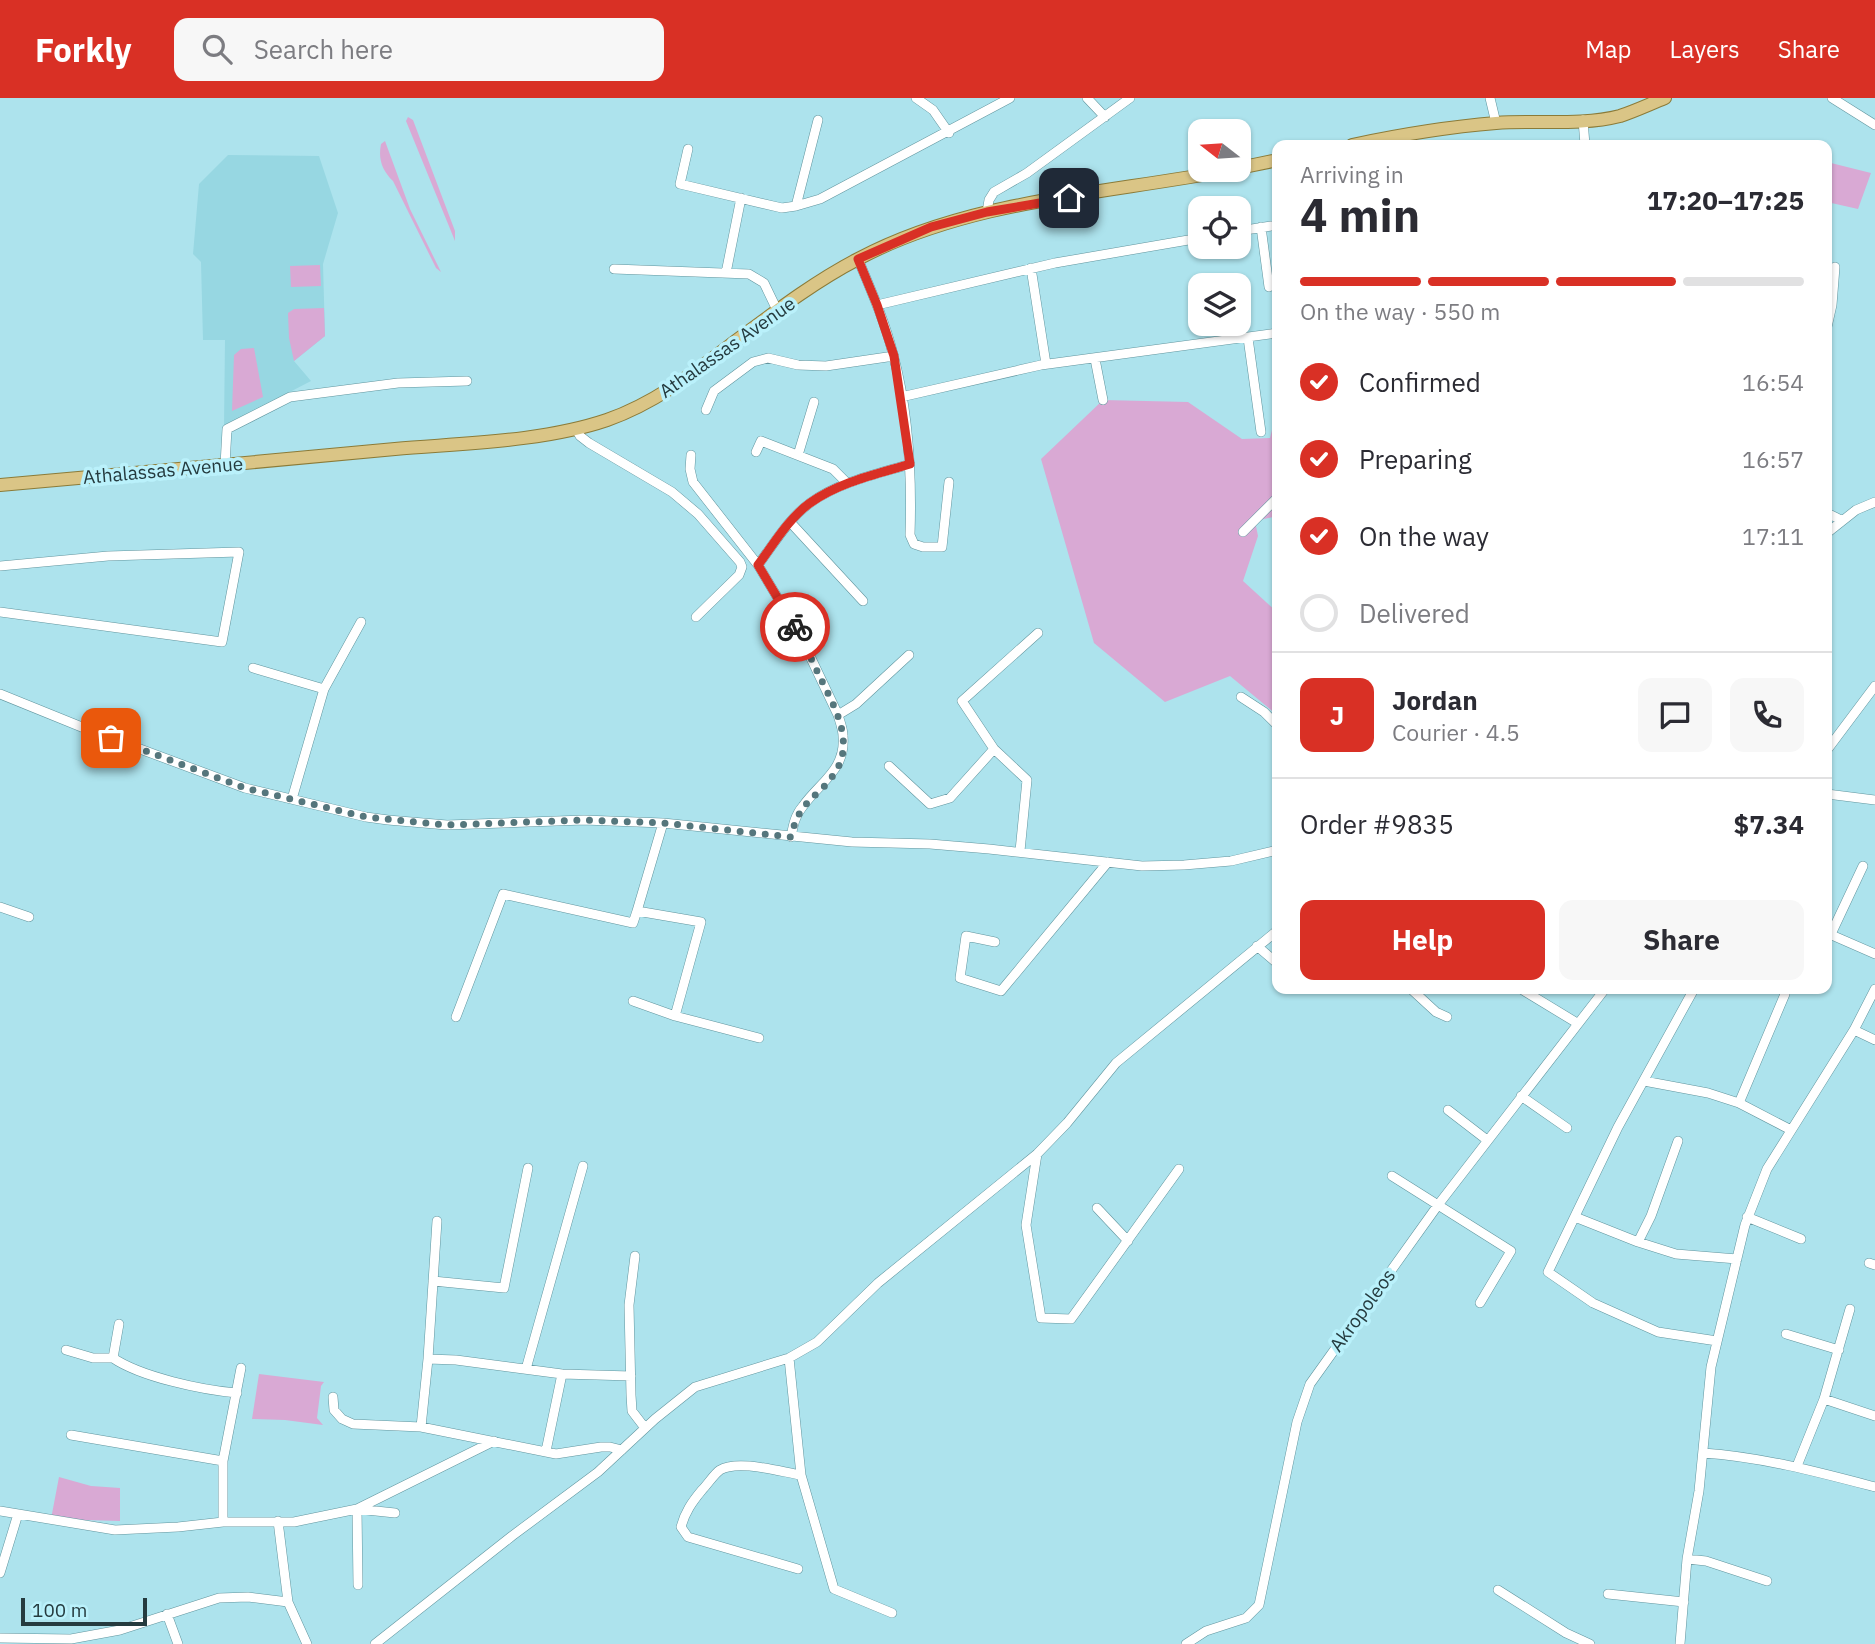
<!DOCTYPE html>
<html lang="en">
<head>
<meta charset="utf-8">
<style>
  body { margin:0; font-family:"IBM Plex Sans",sans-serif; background:#f7f7f7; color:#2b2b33; height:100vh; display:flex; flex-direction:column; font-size:26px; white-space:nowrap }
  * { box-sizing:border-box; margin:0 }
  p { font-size:23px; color:#7c7c81 }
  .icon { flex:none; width:38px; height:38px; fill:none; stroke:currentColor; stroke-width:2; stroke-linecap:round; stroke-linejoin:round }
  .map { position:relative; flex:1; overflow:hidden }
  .side { position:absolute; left:1272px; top:42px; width:560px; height:854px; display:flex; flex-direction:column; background:#fff; border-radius:14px; box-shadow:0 2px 5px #0004 }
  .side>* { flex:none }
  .needle { width:46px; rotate:287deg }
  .controls { position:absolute; left:1188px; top:21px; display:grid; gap:14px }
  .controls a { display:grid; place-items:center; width:63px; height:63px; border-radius:14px; background:#fff; box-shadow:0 2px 5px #0004; font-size:35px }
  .scale { position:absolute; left:21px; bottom:18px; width:126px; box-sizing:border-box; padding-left:7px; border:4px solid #253b3f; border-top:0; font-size:19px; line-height:24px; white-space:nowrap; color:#253b3f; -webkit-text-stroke:5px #baf1fb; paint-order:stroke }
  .pin { position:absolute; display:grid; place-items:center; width:60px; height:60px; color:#fff; margin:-30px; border-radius:14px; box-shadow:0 4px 10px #0006 }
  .courier { position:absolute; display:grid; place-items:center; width:70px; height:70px; margin:-35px; border:5px solid #d93025; border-radius:50%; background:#fff; color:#222; box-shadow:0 2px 9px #0007 }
  .head em { font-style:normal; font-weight:700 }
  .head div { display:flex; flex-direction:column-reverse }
  .head { display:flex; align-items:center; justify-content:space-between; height:119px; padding:0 28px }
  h1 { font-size:46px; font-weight:700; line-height:52px }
  .bar { display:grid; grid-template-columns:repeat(4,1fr); gap:10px 7px; align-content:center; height:84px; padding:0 28px }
  .bar i { height:9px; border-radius:5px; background:#e1e1e2 }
  .bar .active { background:#d93025 }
  .bar p { grid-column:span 4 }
  .line { display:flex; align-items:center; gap:18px; padding:0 28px; border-top:2px solid #e1e1e2 }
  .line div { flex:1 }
  .round { display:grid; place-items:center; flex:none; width:74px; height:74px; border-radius:14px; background:#f7f7f7 }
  ol { padding:0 28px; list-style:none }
  li { display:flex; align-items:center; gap:21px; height:77px }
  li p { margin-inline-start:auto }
  li .icon { padding:7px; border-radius:50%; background:#d93025; color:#fff; stroke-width:4 }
  li:last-child { color:#7c7c81 }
  li i { width:38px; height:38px; border:4px solid #e1e1e2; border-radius:50% }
  .action { display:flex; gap:14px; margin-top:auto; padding:14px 28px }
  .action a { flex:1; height:80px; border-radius:14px; background:#d93025; color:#fff; font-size:28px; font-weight:700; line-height:80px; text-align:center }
  .action a+a { background:#f7f7f7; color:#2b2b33 }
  header { display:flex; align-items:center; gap:42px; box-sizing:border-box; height:98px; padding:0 35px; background:#d93025; color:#fff }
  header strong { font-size:33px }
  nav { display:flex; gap:38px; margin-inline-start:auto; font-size:24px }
  .search { width:490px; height:63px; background:#f7f7f7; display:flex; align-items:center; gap:18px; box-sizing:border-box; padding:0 24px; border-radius:14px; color:#7c7c81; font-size:26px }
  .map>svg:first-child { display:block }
  .built { fill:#97d7e2 }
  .green { fill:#d9a9d4 }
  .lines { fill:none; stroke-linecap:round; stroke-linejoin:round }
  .minor-casing { stroke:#61959e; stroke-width:10 }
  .major-casing { stroke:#8b7b38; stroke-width:14 }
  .minor { stroke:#fff; stroke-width:9 }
  .major { stroke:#dac586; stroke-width:12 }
  .done { stroke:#55767c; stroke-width:7; stroke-dasharray:0 12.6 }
  .route { stroke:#d93025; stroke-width:9 }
  .labels { text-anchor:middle; stroke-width:7; stroke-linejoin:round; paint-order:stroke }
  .street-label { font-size:19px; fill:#253b3f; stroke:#baf1fb }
</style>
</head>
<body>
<header>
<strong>Forkly</strong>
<div class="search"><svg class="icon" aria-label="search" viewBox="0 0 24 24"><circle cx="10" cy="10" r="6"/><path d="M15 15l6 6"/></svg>Search here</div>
<nav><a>Map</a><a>Layers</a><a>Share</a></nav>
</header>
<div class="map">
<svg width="1875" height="1546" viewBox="0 0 1875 1546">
  <rect width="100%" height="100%" fill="#ade3ed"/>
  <path class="built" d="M228,57l91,1 19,57 -15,51 2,72 -31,25 17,20 -87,45 1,-86h-22l-2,-78 -8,-8 6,-70z"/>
  <path class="green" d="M408,19l5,3 42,111v10l-49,-120z
    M385,43l25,68 31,63 -5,-4 -43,-87c-11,-11 -15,-22 -12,-37z
    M1827,64l44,11 -13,36 -31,-7z
    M320,167l1,21 -30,1 -1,-21z
    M324,210l1,28 -31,25 -5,-23 -1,-25 6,-4z
    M254,250l9,49 -31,14 2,-56 7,-6z
    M1103,302l85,2 54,37 28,-1 7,-28v113l-4,-6 -18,4 3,15 -15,45 34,31v103l-47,-39 -65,26 -71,-59 -53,-184z
    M259,1276l65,8 -3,4 -4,32 6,7 -38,-5 -33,-1z
    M59,1379l32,9 29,2v33l-69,-2z"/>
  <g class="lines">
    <g class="minor-casing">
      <path id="minor" d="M916,0l17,12 16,23
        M1087,0l18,19
        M1490,0l6,25
        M1832,0l43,27
        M1583,22l2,25
        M688,51l-8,35 102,24 14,-2 24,-7 190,-101
        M796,108l22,-86
        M987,114l2,-12 5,-8 33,-19 103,-75
        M1261,129l8,60
        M1239,133l39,-6
        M858,161c13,31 27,63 35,95 16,59 19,121 17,181l4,9 9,3h19l7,-65
        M1031,170l15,96
        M614,171l135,5 15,9 13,27
        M726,175l15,-75
        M877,207l178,-42 145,-25
        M1827,229l5,-22 3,-38
        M1248,240l13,94
        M1095,261l8,41
        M901,299l140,-32 237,-32
        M706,312l8,-19 39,-29 15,-4 30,7 28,1 68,-10
        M576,331l4,7 9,7 83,49 26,22 42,48 2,5 -3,8 -43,42
        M756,354l5,-11 72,28 14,14
        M691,357l-1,14 3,13 65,83 42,70 38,80 18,-11 53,-49
        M798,357l16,-53
        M225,367l2,-36 63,-32 108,-14 69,-2
        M1827,415l14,7
        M791,425l72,78
        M1243,434l35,-35
        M1827,435l29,-23 19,-8
        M758,467c15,-20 31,-47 52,-62 29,-21 67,-29 100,-39
        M0,468l108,-10 131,-4 -17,90 -222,-30
        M253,570l71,21
        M0,596l89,36 156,58 121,29 22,3 59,5 137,-5 79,3 189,19 78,2 59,5 153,17 42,-1 47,-4 47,-11
        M1241,599l23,15 14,14
        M1827,652l48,-64
        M889,668l41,38 20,-6 44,-49
        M1827,696l48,6
        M292,701l32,-110 37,-67
        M791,739c2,-11 4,-22 12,-31 17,-24 43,-36 40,-70 0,-7 -3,-14 -5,-21
        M1020,753l7,-71 -33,-31 -32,-48 76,-68
        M0,809l29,10
        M637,813l26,-88
        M1827,835l48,21
        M1831,836l32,-68
        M995,844l-29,-6 -6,42 41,13 107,-129
        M1257,848l21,18
        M1311,891h8
        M1411,891l25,23 11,5
        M1521,891l56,34
        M1694,891l-76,138 -70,145 45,31 65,29 59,9
        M633,903l42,15 84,22
        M456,919l47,-123 130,29 4,-12 64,11 -26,94
        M1854,932l21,10
        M1644,983l64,12 31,10 52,27
        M1521,998l46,32
        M1739,1005l46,-109
        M1448,1012l39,30
        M1037,1056l-11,71 15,93 30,1 108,-150
        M1392,1078l119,75 -31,52
        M1097,1110l31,33
        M1575,1119l63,25 38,12 61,5
        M1747,1119l54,22
        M1638,1144l13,-26 27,-75
        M635,1158l-6,49 2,90 1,16 13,17
        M1869,1165l6,2
        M433,1183l71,7 24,-120
        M119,1226l-6,34c28,19 89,32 124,35
        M1786,1236l53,16
        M66,1252l27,8h20
        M789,1260l12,117 33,114 58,24
        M428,1261l28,1 106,14 69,2
        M526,1271l57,-203
        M333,1299l1,13 8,9 11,5 68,3 135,27 45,-7h9l12,3
        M1824,1301l51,17
        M421,1329l7,-68 9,-138
        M71,1337l152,26
        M546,1353l16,-77
        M1703,1355c59,4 115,19 172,34
        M1797,1368l27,-67 26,-90
        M0,1413l115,19 63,-3 45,-5h71l63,-13 38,4
        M278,1423l10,81 19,42
        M223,1424v-61l18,-93
        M1687,1461l19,2 61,20
        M798,1471l-110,-32 -7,-10c4,-15 11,-25 21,-37 6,-6 12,-16 18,-20 18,-11 61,2 81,5
        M0,1475l18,-59
        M358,1487l-1,-76 137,-68
        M1498,1492l68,43 24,11
        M1608,1496l76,8
        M167,1516l11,30
        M0,1540l71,1 49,-9 99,-32 29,-1 40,5
        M375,1546l137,-108 86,-64 57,-53 40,-32 94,-29 28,-16 61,-59 159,-129 30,-31 49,-60 162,-133
        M1186,1546l20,-13 40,-13 13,-13 38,-183 13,-38 128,-179 167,-216
        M1680,1546l7,-85 12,-68 12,-124 34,-142 22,-56 87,-139 21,-41"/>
    </g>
    <g class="major-casing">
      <path id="major" d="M1352,47c47,-10 95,-18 144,-22 40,-3 85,3 124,-7 15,-5 30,-12 45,-18
        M1239,70l39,-8
        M0,387c132,-12 263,-23 395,-36 69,-6 147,-7 212,-29 46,-16 84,-45 122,-74 42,-31 83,-63 129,-87 113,-60 248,-65 372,-89"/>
    </g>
    <use href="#minor" class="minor"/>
    <use href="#major" class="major"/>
  </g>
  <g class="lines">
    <path class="done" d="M111,640l134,50 121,29 81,8 137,-5 79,3 128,14c9,-40 27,-37 45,-66 19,-31 -3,-67 -17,-96 -8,-16 -15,-33 -24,-48"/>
    <path class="route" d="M795,529l-37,-62c15,-20 31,-47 52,-62 29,-21 67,-29 100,-39l-16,-108 -17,-51 -19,-46 73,-32 56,-15 82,-14"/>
  </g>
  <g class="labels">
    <g class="street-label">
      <text transform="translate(727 249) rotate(-35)" y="7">Athalassas Avenue</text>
      <text transform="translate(163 372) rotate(-5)" y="7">Athalassas Avenue</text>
      <text transform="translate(1362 1212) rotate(-54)" y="7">Akropoleos</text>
    </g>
  </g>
</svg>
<div class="controls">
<a><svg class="needle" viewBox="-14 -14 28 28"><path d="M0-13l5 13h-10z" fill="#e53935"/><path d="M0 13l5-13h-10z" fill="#7c7c81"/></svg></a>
<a><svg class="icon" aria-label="locate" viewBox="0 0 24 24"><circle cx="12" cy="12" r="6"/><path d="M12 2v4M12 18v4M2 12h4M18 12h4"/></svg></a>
<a><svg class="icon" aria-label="layers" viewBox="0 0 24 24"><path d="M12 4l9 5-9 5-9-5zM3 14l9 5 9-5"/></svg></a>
</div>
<div class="scale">100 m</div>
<div class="pin" style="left:111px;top:640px;background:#ea580c"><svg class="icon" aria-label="bag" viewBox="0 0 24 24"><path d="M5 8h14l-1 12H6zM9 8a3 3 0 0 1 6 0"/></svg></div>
<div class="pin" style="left:1069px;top:100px;background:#1f2937"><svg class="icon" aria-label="home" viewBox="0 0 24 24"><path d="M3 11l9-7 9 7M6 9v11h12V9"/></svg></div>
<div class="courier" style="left:795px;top:529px"><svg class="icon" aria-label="bike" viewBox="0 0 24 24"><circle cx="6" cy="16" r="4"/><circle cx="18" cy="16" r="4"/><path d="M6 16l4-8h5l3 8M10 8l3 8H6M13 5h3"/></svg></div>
<section class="side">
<div class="head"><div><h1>4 min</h1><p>Arriving in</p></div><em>17:20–17:25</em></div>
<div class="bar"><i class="active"></i><i class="active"></i><i class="active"></i><i></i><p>On the way · 550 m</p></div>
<ol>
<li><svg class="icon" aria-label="check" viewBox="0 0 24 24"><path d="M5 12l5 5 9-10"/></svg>Confirmed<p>16:54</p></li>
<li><svg class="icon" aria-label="check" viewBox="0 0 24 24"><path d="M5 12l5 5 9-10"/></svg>Preparing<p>16:57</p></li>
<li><svg class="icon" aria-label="check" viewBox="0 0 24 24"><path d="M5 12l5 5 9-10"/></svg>On the way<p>17:11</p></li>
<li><i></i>Delivered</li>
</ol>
<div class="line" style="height:126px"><b class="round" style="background:#d93025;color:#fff">J</b><div><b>Jordan</b><p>Courier · 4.5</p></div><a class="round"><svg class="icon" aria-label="chat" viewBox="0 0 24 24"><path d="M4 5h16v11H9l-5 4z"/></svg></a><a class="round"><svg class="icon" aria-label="phone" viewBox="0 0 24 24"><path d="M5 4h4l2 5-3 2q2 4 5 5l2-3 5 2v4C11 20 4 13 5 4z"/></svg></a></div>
<div class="line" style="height:91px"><div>Order #9835</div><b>$7.34</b></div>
<div class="action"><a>Help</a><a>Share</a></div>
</section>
</div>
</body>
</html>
